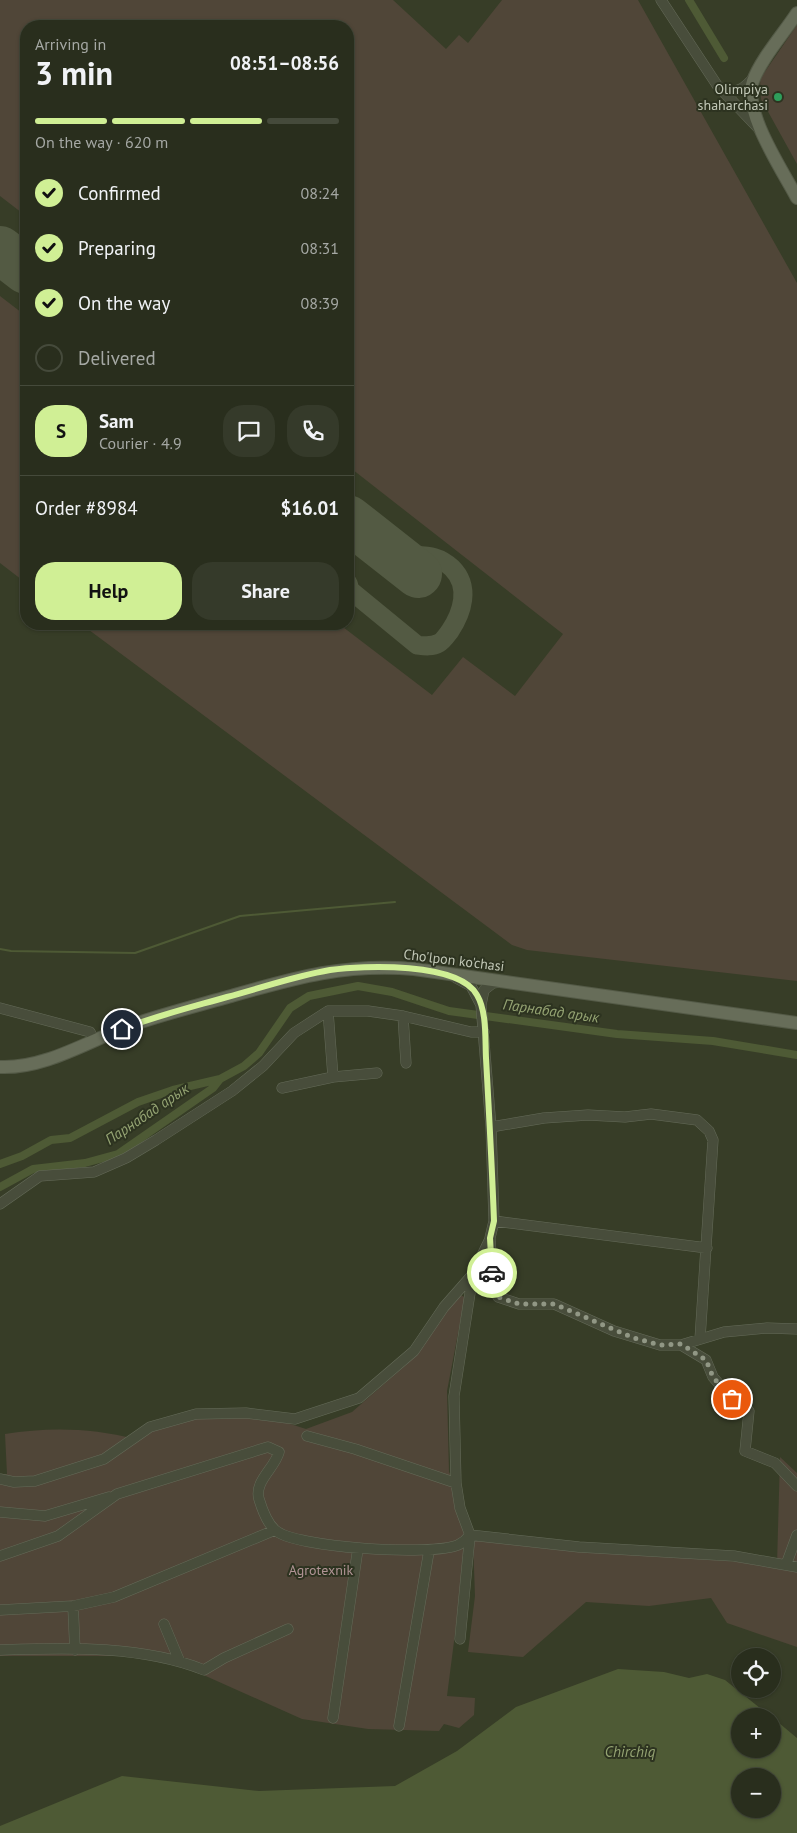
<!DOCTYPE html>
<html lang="en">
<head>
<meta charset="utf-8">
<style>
  body { margin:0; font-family:"PT Sans",sans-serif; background:#353a2a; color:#f1f3f6; height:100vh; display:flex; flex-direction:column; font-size:19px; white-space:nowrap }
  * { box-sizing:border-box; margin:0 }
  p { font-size:16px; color:#a5a8a4 }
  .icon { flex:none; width:28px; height:28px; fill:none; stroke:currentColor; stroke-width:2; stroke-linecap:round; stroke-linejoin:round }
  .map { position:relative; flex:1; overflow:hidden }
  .drawer { position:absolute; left:20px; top:20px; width:334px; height:610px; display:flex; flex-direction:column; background:#292e1d; border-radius:20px; box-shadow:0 1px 4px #0004,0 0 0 1px #454a3b }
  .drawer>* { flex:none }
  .controls { position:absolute; left:731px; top:1648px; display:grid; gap:10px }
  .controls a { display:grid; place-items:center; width:50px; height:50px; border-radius:50%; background:#292e1d; box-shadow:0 1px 4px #0004,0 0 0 1px #454a3b; font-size:25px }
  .pin { position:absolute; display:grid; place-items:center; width:42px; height:42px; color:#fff; margin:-21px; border:2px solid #fff; border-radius:50%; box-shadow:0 1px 5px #0007 }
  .courier { position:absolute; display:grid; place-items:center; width:50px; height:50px; margin:-25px; border:4px solid #d0ef95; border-radius:50%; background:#fff; color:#222; box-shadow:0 1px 6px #0007 }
  .overview em { font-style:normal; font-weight:800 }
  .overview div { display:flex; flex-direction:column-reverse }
  .overview { display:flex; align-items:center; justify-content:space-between; height:85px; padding:0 15px }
  h1 { font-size:32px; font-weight:800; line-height:38px }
  .bar { display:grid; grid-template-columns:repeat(4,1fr); gap:8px 5px; align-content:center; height:60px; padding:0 15px }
  .bar i { height:6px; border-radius:4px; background:#454a3b }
  .bar .selected { background:#d0ef95 }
  .bar p { grid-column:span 4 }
  .line { display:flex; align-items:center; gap:12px; padding:0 15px; border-top:1px solid #454a3b }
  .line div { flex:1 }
  .round { display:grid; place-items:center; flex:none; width:52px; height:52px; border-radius:20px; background:#353a2a }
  ol { padding:0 15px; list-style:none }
  li { display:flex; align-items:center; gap:15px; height:55px }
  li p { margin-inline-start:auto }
  li .icon { padding:5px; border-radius:50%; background:#d0ef95; color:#111; stroke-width:4 }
  li:last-child { color:#a5a8a4 }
  li i { width:28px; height:28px; border:2px solid #454a3b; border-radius:50% }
  .action { display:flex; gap:10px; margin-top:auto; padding:10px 15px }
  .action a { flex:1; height:58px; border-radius:20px; background:#d0ef95; color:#111; font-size:20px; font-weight:800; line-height:58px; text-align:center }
  .action a+a { background:#353a2a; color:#f1f3f6 }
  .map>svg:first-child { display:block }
  .green { fill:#504638 }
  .water { fill:#4e5a35; fill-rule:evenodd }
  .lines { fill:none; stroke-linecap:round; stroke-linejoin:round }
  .stream { stroke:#4e5a35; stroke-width:2 }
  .canal { stroke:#4e5a35; stroke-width:8 }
  .taxiway { stroke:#535a43; stroke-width:19 }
  .runway { stroke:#535a43; stroke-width:48 }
  .minor-casing { stroke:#656b59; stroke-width:11 }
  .major-casing { stroke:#545a47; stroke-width:14 }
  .minor { stroke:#484d3b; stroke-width:10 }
  .major { stroke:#676d59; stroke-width:12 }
  .done { stroke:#919785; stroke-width:5; stroke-dasharray:0 9 }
  .route { stroke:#d0ef95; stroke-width:6 }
  .leisure-dot { fill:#2e9e5b; stroke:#2d3320; stroke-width:2 }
  .labels { text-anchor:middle; stroke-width:4; stroke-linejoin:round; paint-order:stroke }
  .poi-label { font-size:14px; fill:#c2c8b7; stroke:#2d3320; text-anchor:end }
  .street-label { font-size:14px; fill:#c2c8b7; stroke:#2d3320 }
  .park-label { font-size:14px; fill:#b19495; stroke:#2d3320 }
  .water-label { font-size:15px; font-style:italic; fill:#95a473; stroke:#2d3320 }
</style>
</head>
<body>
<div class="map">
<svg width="797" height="1833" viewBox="0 0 797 1833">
  <rect width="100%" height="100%" fill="#373d27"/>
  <path class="green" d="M0,0h393l53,49 13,-14 9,8 34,-43h136l159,283v698l-270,-31 -15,-5 -431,-321h258l93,71 31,-38 52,39 48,-62 -215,-168v-440h-322v190l-26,-20z
    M797,25v139l-36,-65 -1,-20z
    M0,296l26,20v267l-26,-20z
    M457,1294l8,3 -18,94 2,81 8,14 9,62 -19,148 28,2 -1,17 -15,13 -15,-4 -5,7 -71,-2 -66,-10 -141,-63h-161v-181l7,-1 -2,-40c44,-7 87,-6 130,5l24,-12 37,-8 42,-3 40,4 28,9 46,-17 55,-48z
    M780,1457l17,16v174l-70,-24 -16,-25 -62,8 -63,-4 -63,55 -55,-5 7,-56 -2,-56 304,25z"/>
  <path class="water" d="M618,1669l46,3 25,6 18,-4 18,6 45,36h-30v33h32l1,-31 24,20v95h-797v-7l122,-50 137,15 136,-5 62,-35 59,-44zM740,1776h32v33h-32z"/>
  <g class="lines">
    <path class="stream" d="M0,949l11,2 124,2 105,-37 155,-14"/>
    <path class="canal" d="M689,0l35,58
      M0,1164l22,-8 29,-16 19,-2 68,-36 35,-12 47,-11
      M0,1187l33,-18 52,-6 33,-9 95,-66 7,-9 24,-13 15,-13 31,-45 19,-12 49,-10 34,6 57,19 168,23 96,7 84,14"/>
    <path class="taxiway" d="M348,583l2,7 67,55c8,1 15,2 22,-2 4,-2 8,-8 11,-12 12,-18 21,-44 2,-63 -14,-13 -25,-12 -42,-13 -9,0 -18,-4 -26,-7"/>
    <path class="runway" d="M0,250l26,20
      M348,519l70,55"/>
    <g class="minor-casing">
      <path id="minor" d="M661,0l56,85 43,45
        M721,89c15,7 25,-2 34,-13
        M456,978l15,8 10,19 3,-15 9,-7 7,-1
        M481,1005l10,122 3,94 -4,17 3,47 5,12 21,7h35l60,27 46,14h21l43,-13 43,-4 30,1
        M0,1008l90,24 4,8
        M328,1011l5,66
        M403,1016l3,47
        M282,1088l51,-11 44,-4
        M491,1127l53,-9 44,-3 37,2 26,-3 46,6 12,11 4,9 -13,199
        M0,1204l40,-28 54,-4 32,-14 30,-18 76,-49 31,-25 31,-33 34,-22h40l35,5 68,16h13
        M494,1221l213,27
        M681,1345l25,15 7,17 19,22 17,12 -4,40 30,12 22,23
        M307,1436l48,13 101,34
        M0,1479l14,3 21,-1 69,-22 46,-32 46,-13 50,-1 49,6 64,-21 55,-47 30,-44 29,-33
        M0,1512l45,4 64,-19
        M0,1556l58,-20 59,-42 151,-47 11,5c-4,16 -25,29 -20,47 3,10 8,24 16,31 19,18 158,26 183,15 4,-2 9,-6 12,-10l109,12 155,9 63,11
        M786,1565l11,-30
        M73,1606l2,44
        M0,1610l73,-4 41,-9 161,-67
        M164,1624l15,36
        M460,1639l10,-104 -10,-27 -4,-25 -2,-87 19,-122 17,-35
        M0,1650c67,-2 141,-5 204,20l20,-12 64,-29
        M333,1718l25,-170
        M399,1726l30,-175"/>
    </g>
    <g class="major-casing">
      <path id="major" d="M797,13c-13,20 -36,46 -44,68 -11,30 30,90 44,117
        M0,1067c45,2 88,-26 129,-41 31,-11 63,-19 95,-28 67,-19 118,-35 190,-29l383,54"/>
    </g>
    <use href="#minor" class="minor"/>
    <use href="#major" class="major"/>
  </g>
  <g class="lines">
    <path class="done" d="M492,1273l1,12 5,12 21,7h35l80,34 26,7 21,-1 25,16 7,17 19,22"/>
    <path class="route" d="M122,1029c34,-13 70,-22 105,-32 34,-9 68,-21 103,-27 33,-5 129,-8 147,25 10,17 8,44 9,63 3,54 6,109 8,163l-4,17 2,35"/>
  </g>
  <circle class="leisure-dot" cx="778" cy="97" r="5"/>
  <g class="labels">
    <g class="poi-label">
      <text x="768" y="94">Olimpiya<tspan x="768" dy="16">shaharchasi</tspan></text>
    </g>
    <g class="street-label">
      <text transform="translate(454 960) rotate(7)" y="5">Cho'lpon ko'chasi</text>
    </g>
    <g class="park-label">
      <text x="321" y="1575">Agrotexnik</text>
    </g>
    <g class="water-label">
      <text transform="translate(551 1011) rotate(8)" y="5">Парнабад арык</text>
      <text transform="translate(147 1114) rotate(-34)" y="5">Парнабад арык</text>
      <text x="630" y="1757">Chirchiq</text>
    </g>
  </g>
</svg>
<div class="controls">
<a><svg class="icon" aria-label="locate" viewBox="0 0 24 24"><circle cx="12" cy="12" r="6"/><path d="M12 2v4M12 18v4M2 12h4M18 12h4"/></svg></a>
<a>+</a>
<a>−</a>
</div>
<div class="pin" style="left:732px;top:1399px;background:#ea580c"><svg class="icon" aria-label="bag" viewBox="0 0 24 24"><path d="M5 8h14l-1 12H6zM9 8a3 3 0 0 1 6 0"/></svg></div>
<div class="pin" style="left:122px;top:1029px;background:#1f2937"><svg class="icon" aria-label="home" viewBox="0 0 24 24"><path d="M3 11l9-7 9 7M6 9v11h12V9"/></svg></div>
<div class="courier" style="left:492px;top:1273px"><svg class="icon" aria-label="car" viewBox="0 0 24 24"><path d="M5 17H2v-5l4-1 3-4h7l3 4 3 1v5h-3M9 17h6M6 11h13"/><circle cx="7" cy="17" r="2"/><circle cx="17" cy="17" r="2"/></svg></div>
<section class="drawer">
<div class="overview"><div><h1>3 min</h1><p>Arriving in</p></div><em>08:51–08:56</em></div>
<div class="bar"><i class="selected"></i><i class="selected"></i><i class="selected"></i><i></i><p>On the way · 620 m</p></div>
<ol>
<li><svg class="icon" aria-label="check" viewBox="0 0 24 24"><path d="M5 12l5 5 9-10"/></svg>Confirmed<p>08:24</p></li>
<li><svg class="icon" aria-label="check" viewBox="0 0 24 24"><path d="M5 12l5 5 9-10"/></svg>Preparing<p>08:31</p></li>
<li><svg class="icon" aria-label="check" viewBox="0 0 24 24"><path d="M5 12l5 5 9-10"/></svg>On the way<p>08:39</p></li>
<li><i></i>Delivered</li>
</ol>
<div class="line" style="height:90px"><b class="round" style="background:#d0ef95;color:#111">S</b><div><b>Sam</b><p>Courier · 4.9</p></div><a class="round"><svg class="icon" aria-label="chat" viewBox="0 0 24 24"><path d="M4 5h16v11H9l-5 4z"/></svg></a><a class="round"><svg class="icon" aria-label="phone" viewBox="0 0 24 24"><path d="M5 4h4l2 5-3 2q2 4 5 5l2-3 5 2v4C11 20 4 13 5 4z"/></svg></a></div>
<div class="line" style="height:65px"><div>Order #8984</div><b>$16.01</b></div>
<div class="action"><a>Help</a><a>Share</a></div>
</section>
</div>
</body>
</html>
